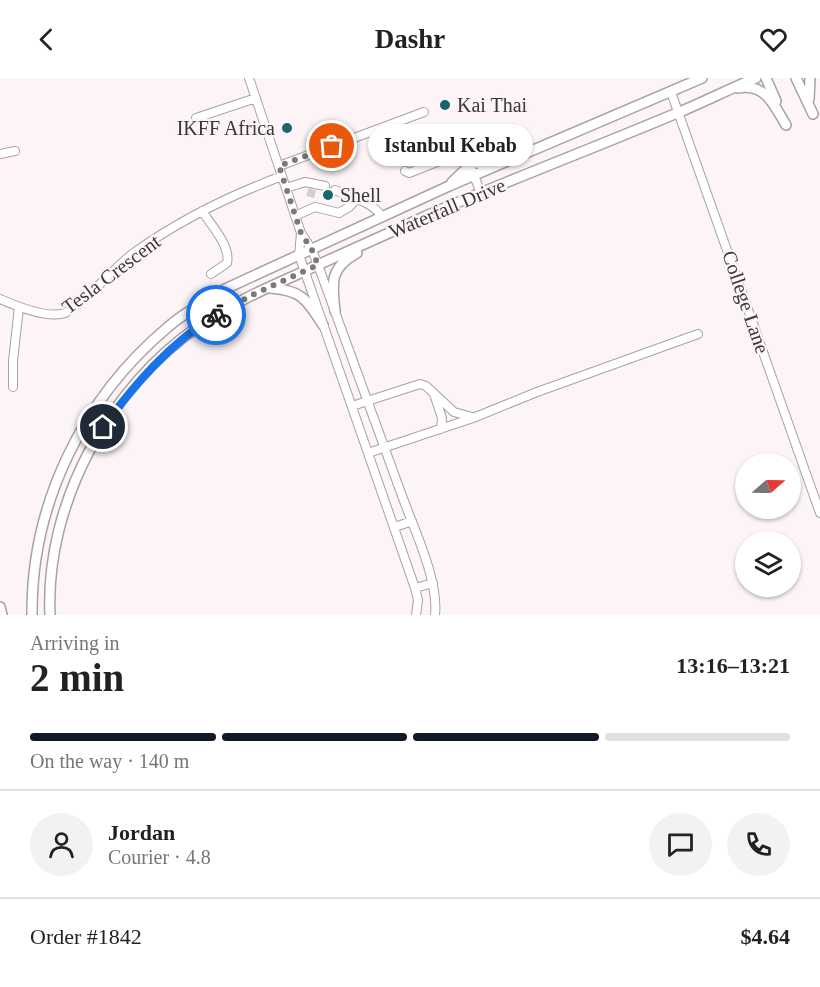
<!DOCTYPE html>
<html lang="en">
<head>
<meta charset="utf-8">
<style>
  body { margin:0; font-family:Georgia,serif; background:#f2f2f2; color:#222; height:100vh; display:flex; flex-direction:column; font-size:22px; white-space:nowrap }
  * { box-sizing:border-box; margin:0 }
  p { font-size:20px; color:#767676 }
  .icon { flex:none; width:33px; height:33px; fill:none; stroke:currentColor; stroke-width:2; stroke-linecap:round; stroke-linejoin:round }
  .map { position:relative; height:537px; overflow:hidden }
  .panel { display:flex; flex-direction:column; background:#fff; flex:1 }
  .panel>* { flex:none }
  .needle { width:39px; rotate:70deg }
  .controls { position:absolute; left:735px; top:375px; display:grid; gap:12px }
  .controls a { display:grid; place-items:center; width:66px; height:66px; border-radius:50%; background:#fff; box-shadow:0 2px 4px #0004; font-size:30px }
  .pin { position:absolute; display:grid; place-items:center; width:51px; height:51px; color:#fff; margin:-26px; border:3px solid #fff; border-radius:50%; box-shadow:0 2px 6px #0007 }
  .courier { position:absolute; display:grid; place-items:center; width:60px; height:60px; margin:-30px; border:4px solid #1a73e8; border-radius:50%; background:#fff; color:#222; box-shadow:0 2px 8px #0007 }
  .bubble { position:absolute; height:42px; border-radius:21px; background:#fff; box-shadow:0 2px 4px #0004; font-size:20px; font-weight:600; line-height:42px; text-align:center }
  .summary em { font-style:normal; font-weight:600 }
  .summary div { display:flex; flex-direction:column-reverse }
  .summary { display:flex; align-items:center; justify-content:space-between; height:102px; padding:0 30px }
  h1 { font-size:39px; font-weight:600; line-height:45px }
  .bar { display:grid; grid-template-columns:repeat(4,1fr); gap:9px 6px; align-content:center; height:72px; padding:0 30px }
  .bar i { height:8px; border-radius:4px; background:#e0e0e0 }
  .bar .on { background:#111827 }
  .bar p { grid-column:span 4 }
  .line { display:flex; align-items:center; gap:15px; padding:0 30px; border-top:2px solid #e0e0e0 }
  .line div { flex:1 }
  .round { display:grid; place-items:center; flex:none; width:63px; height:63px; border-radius:32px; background:#f2f2f2 }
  header { display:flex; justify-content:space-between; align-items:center; height:78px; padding:0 30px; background:#fff; font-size:27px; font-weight:600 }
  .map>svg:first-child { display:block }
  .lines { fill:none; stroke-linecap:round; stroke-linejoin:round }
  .minor-tunnel { stroke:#d5ced1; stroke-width:8; stroke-dasharray:8 4; stroke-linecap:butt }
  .minor-casing { stroke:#a9a1a5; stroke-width:10 }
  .major-casing { stroke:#a9a1a5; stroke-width:12 }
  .minor { stroke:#fff; stroke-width:8 }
  .major { stroke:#fff; stroke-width:9 }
  .done { stroke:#7e797b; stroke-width:6; stroke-dasharray:0 10.8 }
  .route { stroke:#1a73e8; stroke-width:8 }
  .poi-dot { fill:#19656e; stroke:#fcf4f7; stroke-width:2 }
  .labels { text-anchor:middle; stroke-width:4.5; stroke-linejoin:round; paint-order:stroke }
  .poi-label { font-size:20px; fill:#3a3738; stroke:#fcf4f7; text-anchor:start }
  .street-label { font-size:20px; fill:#3a3738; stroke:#fcf4f7 }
</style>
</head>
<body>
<header><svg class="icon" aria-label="back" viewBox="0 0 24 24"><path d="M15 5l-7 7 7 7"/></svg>Dashr<svg class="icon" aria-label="heart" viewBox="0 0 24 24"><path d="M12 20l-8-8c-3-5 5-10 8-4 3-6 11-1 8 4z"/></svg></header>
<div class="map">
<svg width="820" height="537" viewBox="0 0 820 537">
  <rect width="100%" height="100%" fill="#fcf4f7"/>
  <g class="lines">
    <path class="minor-tunnel" d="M310,119l3,-10"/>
    <g class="minor-casing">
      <path id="minor" d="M249,0l52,155 11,17 6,15c28,76 56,152 83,228 12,34 38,87 34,122
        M671,14l149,421
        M196,40l60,-20
        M0,76l15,-3
        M279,88l145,-54
        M405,93l4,2 43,-17h11l7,10 11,27
        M286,110l19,-6 20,4
        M335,112c16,7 38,12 47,27
        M202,133c9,14 29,35 25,52l-16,11
        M295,138l20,-9 24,6 10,-6 8,-8
        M301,155l-2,22 116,333 3,12 -2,15
        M0,221c16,7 48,20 65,14 25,-15 46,-43 70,-61 45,-32 96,-57 147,-76
        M13,309v-26l6,-54
        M434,316l8,24 -1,11
        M352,328l68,-22 6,2 28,26 18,5
        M368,375l105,-35 64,-26 161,-58
        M395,449l17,-6
        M415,510l18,-5"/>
    </g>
    <g class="major-casing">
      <path id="major" d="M766,0l10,23
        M796,0l17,36
        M738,10c28,-5 36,17 48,37
        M809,21l1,-21
        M467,82l16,5 11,-1
        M452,104l18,-17
        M270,210c32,2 37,12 53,37
        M335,233c-3,-28 -6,-43 22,-58
        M0,529l2,8
        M32,537c-1,-111 51,-217 136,-288 17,-15 38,-26 57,-38l224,-103 253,-108
        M50,537c-5,-110 58,-227 149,-289 30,-21 63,-36 97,-51 43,-20 87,-39 130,-59 83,-36 168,-68 251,-103 27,-11 52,-24 79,-35"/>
    </g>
    <use href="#minor" class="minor"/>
    <use href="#major" class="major"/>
  </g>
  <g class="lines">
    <path class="done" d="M216,237l36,-20 66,-30 -6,-15 -11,-17 -22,-67 53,-20"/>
    <path class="route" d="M103,349c32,-43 67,-84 113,-112"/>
  </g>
  <g class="poi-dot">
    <circle cx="445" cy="27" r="6"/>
    <circle cx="287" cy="50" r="6"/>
    <circle cx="328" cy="117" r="6"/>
  </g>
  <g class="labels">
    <g class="poi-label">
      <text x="457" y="34">Kai Thai</text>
      <text x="275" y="57" text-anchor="end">IKFF Africa</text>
      <text x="340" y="124">Shell</text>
    </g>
    <g class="street-label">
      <text transform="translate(447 130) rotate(-23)" y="7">Waterfall Drive</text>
      <text transform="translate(111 196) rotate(-37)" y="7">Tesla Crescent</text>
      <text transform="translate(746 224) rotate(71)" y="7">College Lane</text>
    </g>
  </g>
</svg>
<div class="controls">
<a><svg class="needle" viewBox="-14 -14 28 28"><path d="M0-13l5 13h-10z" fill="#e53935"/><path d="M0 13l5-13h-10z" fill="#767676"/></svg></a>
<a><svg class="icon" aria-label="layers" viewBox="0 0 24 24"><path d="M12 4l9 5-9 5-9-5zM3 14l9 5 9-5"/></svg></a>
</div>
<div class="pin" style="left:332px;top:68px;background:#ea580c"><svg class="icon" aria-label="bag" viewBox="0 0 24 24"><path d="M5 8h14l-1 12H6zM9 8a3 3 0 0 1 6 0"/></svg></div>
<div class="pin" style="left:103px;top:349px;background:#1f2937"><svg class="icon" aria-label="home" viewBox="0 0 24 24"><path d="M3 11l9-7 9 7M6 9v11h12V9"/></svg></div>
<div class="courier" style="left:216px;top:237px"><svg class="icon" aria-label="bike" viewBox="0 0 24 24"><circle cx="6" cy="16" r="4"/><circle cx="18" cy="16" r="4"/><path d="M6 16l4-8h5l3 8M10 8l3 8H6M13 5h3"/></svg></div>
<div class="bubble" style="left:368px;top:46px;width:165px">Istanbul Kebab</div>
</div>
<section class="panel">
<div class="summary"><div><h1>2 min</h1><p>Arriving in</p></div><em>13:16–13:21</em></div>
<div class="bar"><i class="on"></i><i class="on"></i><i class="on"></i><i></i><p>On the way · 140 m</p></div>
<div class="line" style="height:108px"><a class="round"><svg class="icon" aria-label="person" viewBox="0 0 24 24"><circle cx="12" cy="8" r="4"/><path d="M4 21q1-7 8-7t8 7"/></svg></a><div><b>Jordan</b><p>Courier · 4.8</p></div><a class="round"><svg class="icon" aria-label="chat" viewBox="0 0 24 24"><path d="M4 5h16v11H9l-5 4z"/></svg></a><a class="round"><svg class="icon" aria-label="phone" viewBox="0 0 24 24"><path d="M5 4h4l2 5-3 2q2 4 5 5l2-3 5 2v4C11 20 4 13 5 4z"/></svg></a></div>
<div class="line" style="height:78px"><div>Order #1842</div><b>$4.64</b></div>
</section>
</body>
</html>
